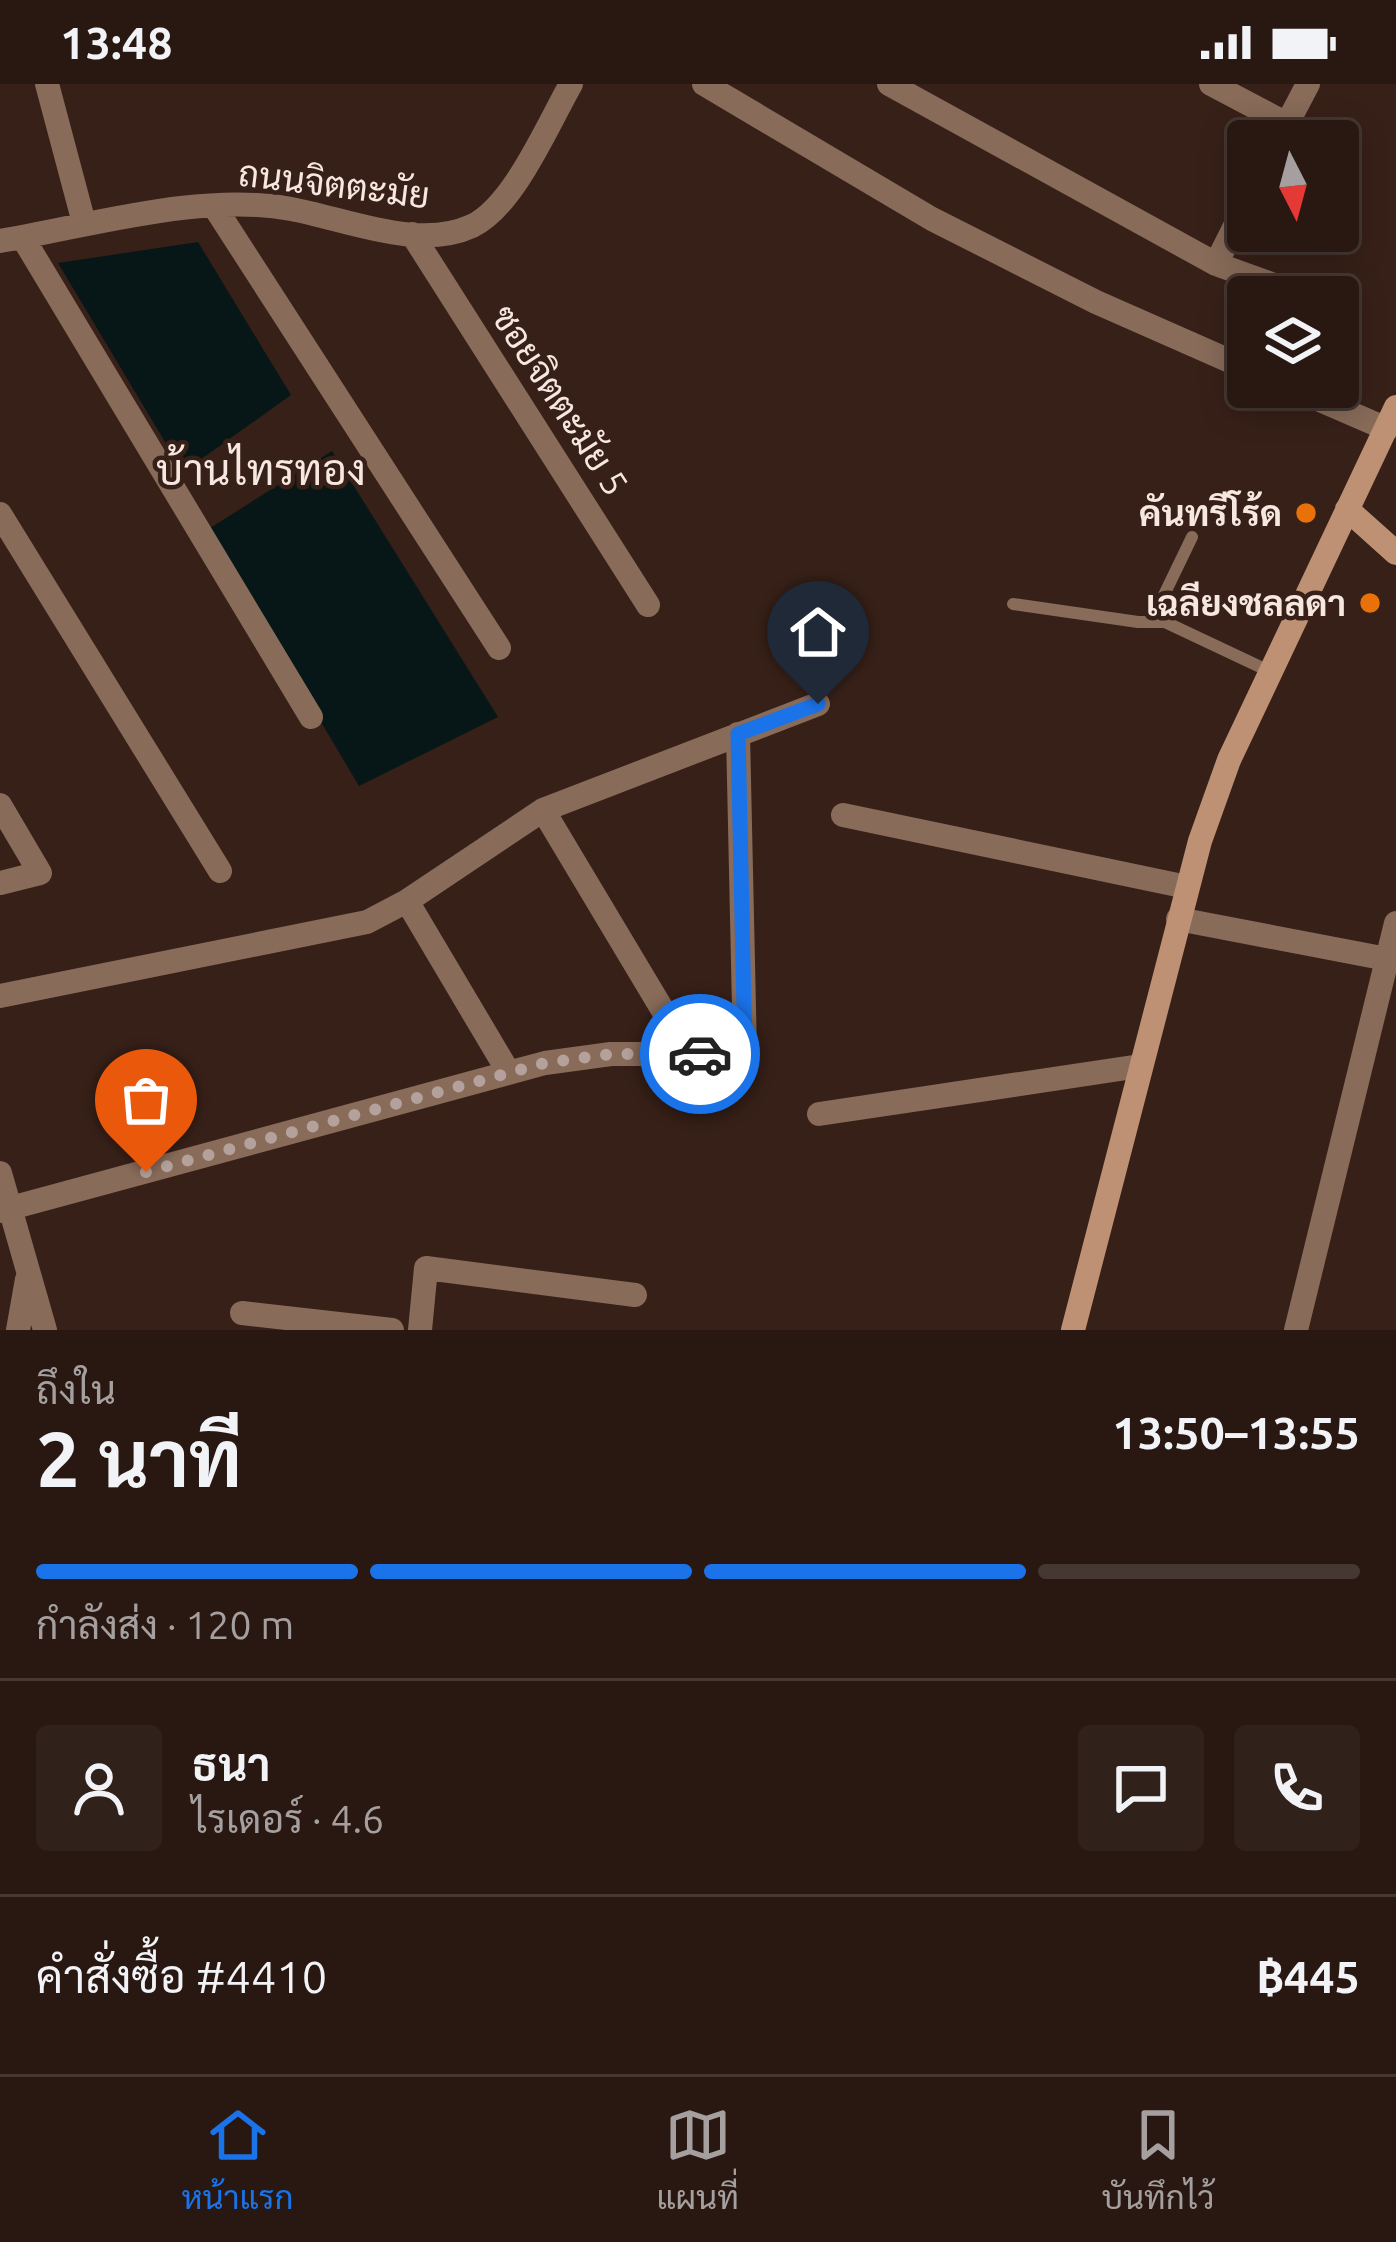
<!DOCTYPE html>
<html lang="th">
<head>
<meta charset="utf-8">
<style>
  body { margin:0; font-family:Ubuntu,Sarabun,sans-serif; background:#31211b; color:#f1f3f6; height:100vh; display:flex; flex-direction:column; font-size:45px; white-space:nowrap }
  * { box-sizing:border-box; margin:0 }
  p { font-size:39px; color:#a5a09f }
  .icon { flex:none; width:66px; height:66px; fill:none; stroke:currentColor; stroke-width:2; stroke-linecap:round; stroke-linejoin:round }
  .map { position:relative; height:1246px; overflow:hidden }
  .drawer { display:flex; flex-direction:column; background:#291812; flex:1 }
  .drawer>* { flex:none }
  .needle { width:78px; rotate:174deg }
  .tools { position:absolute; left:1227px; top:36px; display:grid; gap:24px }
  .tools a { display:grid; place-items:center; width:132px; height:132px; border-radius:12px; background:#291812; box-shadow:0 6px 30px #0003,0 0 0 3px #453732; font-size:60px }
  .pin { position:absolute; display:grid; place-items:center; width:102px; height:102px; color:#fff; margin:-123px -51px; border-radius:50% 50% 50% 0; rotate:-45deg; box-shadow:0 0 12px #0007 }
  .pin .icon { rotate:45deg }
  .courier { position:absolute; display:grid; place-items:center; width:120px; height:120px; margin:-60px; border:9px solid #1a73e8; border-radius:50%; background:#fff; color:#222; box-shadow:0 3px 15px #0007 }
  .overview em { font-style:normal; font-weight:700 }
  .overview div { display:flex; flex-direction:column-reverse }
  .overview { display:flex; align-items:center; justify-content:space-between; height:204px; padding:0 36px }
  h1 { font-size:78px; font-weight:700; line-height:90px }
  .bar { display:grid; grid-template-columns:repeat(4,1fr); gap:18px 12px; align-content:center; height:144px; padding:0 36px }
  .bar i { height:15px; border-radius:9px; background:#453732 }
  .bar .current { background:#1a73e8 }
  .bar p { grid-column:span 4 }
  .line { display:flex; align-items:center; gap:30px; padding:0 36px; border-top:3px solid #453732 }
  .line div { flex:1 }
  .round { display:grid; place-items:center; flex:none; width:126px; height:126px; border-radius:12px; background:#31211b }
  .status { display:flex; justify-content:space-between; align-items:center; height:84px; padding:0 60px; background:#291812; direction:ltr }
  .status svg { height:33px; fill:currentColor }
  .tabs { display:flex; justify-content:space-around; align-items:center; height:168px; border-top:3px solid #453732; background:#291812; font-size:33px; color:#a5a09f }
  .tabs a { display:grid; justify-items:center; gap:6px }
  .tabs .current { color:#1a73e8 }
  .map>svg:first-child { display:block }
  .water { fill:#071617 }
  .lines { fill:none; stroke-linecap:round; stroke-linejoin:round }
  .lane { stroke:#886b59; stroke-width:12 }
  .street { stroke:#886b59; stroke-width:24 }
  .secondary { stroke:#bf9174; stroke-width:24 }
  .done { stroke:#b4a19b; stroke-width:12; stroke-dasharray:0 21.6 }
  .route { stroke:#1a73e8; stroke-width:15 }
  .food-dot { fill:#e8710a; stroke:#372018; stroke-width:4.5 }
  .labels { text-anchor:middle; stroke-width:9; stroke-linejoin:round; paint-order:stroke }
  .street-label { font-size:36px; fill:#f7e7e1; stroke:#372018 }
  .poi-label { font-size:36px; font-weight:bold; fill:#f7e7e1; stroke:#372018; text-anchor:end }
  .quarter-label { font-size:42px; fill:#f7e7e1; stroke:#372018 }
</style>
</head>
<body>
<div class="status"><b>13:48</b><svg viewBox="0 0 49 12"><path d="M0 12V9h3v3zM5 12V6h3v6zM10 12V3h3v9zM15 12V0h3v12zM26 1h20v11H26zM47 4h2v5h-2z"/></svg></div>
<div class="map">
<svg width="1396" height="1246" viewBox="0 0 1396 1246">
  <rect width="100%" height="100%" fill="#372018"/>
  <path class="water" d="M198,158l93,153 -108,77 -125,-209z
    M332,367l166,266 -139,69 -152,-256z"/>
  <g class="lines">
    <path class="lane" d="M1013,520l125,18h27l106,50
      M1165,538l-2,-25 29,-60"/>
    <path class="street" d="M47,0l37,139
      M704,0l228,135 164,83 152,67
      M889,0l327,180 91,33
      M1211,0l76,40
      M1278,57l30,-57
      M214,122l285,442
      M412,150l236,371
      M23,154l288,479
      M0,157c89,-15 202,-49 291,-32 55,10 127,42 181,17 42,-20 76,-102 99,-142
      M1216,180l32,-64
      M1338,224l5,2
      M1290,303l97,42
      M0,430l220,357
      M0,721l40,68 -40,10
      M543,726l146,244
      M843,731l344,72
      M407,817l102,172
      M1178,835l209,40
      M0,912l367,-74 40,-21 136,-91 275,-106
      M819,1030l321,-48
      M0,1089l45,157
      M0,1127l545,-148 66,-9h134l-7,-320
      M242,1229l150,17
      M18,1246l9,-51
      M420,1246l6,-62 209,27
      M1296,1246l100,-407"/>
    <path class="secondary" d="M1347,425l49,44
      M1073,1246l127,-489 29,-81 167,-353"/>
  </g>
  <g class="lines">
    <path class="done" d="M146,1088l399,-109 66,-9h89"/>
    <path class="route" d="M700,970h45l-7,-320 80,-30"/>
  </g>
  <g class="food-dot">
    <circle cx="1306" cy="429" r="12"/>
    <circle cx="1370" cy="519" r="12"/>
  </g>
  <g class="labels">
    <g class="street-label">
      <text transform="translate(334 100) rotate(7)" y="13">ถนนจิตตะมัย</text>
      <text transform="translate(560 316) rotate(57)" y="13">ซอยจิตตะมัย 5</text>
    </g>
    <g class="poi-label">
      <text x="1282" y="442">คันทรีโร้ด</text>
      <text x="1346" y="532">เฉลียงชลลดา</text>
    </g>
    <g class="quarter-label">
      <text x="261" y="401">บ้านไทรทอง</text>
    </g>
  </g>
</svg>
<div class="tools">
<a><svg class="needle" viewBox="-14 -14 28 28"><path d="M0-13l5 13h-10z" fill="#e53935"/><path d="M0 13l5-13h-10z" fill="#a5a09f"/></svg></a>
<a><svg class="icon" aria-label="layers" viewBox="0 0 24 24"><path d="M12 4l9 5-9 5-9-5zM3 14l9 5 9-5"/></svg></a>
</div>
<div class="pin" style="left:146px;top:1088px;background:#ea580c"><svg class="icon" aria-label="bag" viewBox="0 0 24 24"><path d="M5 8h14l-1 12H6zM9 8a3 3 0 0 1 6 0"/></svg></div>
<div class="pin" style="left:818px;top:620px;background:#1f2937"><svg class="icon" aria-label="home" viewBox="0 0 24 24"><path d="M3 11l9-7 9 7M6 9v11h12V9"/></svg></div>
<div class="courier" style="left:700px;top:970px"><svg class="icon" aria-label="car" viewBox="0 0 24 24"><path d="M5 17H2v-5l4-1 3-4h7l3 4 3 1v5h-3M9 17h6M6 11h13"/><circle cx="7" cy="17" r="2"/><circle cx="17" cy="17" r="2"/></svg></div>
</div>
<section class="drawer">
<div class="overview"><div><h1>2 นาที</h1><p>ถึงใน</p></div><em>13:50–13:55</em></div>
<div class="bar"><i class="current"></i><i class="current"></i><i class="current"></i><i></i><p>กำลังส่ง · 120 m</p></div>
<div class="line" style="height:216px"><a class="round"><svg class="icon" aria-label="person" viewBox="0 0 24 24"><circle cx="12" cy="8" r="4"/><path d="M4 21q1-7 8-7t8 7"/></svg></a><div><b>ธนา</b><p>ไรเดอร์ · 4.6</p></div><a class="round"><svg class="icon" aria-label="chat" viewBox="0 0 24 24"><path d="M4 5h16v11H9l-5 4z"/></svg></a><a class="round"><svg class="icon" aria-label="phone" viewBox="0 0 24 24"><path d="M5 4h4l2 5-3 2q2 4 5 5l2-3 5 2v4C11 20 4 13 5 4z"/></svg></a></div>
<div class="line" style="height:156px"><div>คำสั่งซื้อ #4410</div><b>฿445</b></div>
</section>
<nav class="tabs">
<a class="current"><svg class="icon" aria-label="home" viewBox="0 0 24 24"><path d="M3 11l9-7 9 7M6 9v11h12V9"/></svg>หน้าแรก</a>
<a><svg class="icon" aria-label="map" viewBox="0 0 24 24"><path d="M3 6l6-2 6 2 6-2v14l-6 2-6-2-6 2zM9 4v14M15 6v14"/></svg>แผนที่</a>
<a><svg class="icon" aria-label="saved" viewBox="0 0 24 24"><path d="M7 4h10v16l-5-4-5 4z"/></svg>บันทึกไว้</a>
</nav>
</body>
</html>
